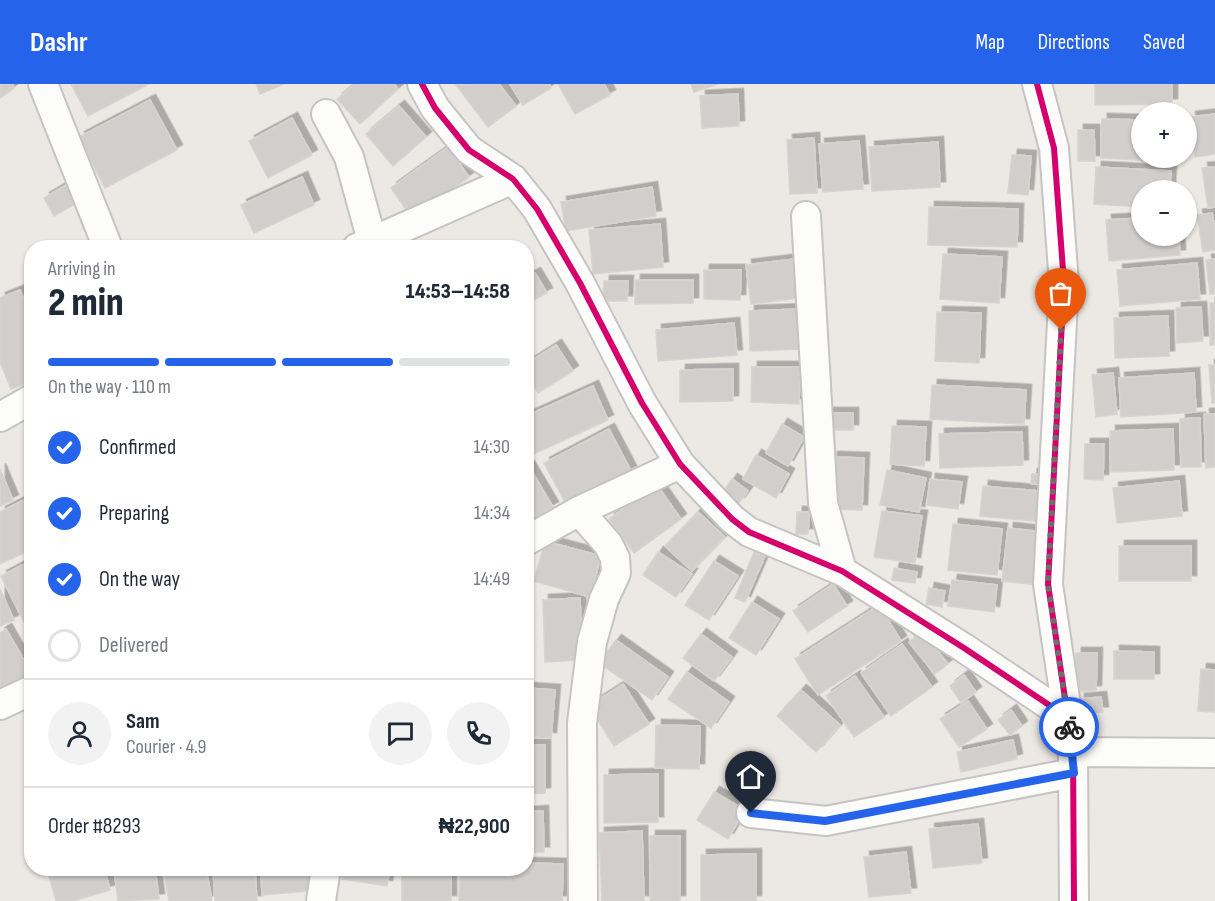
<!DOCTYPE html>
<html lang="en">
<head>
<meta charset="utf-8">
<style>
  body { margin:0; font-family:"Sofia Sans Condensed",sans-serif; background:#f2f2f3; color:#1f2937; height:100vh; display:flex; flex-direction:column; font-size:22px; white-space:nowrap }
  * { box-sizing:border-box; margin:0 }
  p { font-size:20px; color:#747a83 }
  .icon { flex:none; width:33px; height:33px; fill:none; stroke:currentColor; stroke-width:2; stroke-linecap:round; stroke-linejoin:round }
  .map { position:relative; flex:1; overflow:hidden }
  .drawer { position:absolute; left:24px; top:156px; width:510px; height:636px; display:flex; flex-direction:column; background:#fff; border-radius:24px; box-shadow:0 2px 4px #0004 }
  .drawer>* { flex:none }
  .tools { position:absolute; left:1131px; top:18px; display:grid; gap:12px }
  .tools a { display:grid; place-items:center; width:66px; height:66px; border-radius:50%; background:#fff; box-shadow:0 2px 4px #0004; font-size:30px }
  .pin { position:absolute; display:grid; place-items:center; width:51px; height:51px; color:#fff; margin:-62px -26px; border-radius:50% 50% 50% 0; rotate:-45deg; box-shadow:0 0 6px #0007 }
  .pin .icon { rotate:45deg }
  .courier { position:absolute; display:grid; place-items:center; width:60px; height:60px; margin:-30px; border:4px solid #2563eb; border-radius:50%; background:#fff; color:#222; box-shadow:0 2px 8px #0007 }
  .headline em { font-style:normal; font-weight:800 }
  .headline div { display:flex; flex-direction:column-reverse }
  .headline { display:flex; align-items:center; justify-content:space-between; height:102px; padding:0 24px }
  h1 { font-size:39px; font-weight:800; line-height:45px }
  .bar { display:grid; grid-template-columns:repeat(4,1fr); gap:9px 6px; align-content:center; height:72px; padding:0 24px }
  .bar i { height:8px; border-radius:4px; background:#e0e1e3 }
  .bar .active { background:#2563eb }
  .bar p { grid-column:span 4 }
  .line { display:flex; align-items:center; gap:15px; padding:0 24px; border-top:2px solid #e0e1e3 }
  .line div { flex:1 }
  .round { display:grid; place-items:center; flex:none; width:63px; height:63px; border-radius:32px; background:#f2f2f3 }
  ol { padding:0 24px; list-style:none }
  li { display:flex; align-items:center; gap:18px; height:66px }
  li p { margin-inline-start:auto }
  li .icon { padding:6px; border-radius:50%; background:#2563eb; color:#fff; stroke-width:4 }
  li:last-child { color:#747a83 }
  li i { width:33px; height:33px; border:3px solid #e0e1e3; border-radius:50% }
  header { display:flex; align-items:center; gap:36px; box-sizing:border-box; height:84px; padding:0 30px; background:#2563eb; color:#fff }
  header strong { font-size:28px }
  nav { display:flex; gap:33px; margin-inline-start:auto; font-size:21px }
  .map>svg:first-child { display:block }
  .building { fill:#d1cecb; stroke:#d7d4d0; stroke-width:1.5; filter:url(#shadow) }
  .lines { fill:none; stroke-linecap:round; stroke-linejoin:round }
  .minor-casing { stroke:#c5c4c5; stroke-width:32 }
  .minor { stroke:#fcfcfb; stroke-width:28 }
  .cycleway-casing { stroke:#fff; stroke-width:10 }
  .cycleway { stroke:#d6006c; stroke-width:6 }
  .done { stroke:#706f6e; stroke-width:6; stroke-dasharray:0 10.8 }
  .route { stroke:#2563eb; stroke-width:8 }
</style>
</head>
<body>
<header>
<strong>Dashr</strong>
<nav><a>Map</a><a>Directions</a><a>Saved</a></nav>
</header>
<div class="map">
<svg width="1215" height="817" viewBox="0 0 1215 817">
  <defs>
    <filter id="shadow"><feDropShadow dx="5.5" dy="-5.5" stdDeviation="0" flood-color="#0004"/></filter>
  </defs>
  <rect width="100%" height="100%" fill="#ece8e4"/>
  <path class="building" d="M0,0h12l2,4 -14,10z
    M71,0h78l-61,32z
    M256,0h28l-24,10z
    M355,0h39l4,5 -38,35 -23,-25z
    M499,0l17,22 -28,21 -32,-42z
    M510,0h39l2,4 -28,17z
    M558,0h46l6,11 -35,19z
    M691,0h27l-24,8z
    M1095,0h77v20l-77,1z
    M738,10l1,32 -37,2 -2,-32z
    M150,16l27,50 -72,38 -26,-51z
    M399,22l27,31 -33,29 -27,-32z
    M1215,30v40l-20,3 -5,-40z
    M292,34l20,37 -44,23 -19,-37z
    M1102,35l40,1v38h18v3l-59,-3z
    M1078,46h16l1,31h-17z
    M814,54l3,55 -27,1 -3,-54z
    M859,57l4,48 -40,3 -4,-48z
    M938,58l2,45 -68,4 -3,-44z
    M448,63l21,30 -57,41 -21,-30z
    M1012,71l19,1 -3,39 -20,-2z
    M1096,83l75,4 -1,19h-28v17l-48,-3z
    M1215,83v40l-7,1 -6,-40z
    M302,93l12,28 -60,28 -13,-28z
    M66,101l11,18 -23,13 -10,-18z
    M652,103l4,29 -90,15 -5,-29z
    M929,123l89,2 -1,38 -89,-2z
    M1212,129l3,16v21l-12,2 -6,-37z
    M1142,134v18h37l1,19 -71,6 -3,-41z
    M660,140l3,43 -70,7 -4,-44z
    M943,170l59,3 -3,46 -59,-4z
    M794,175l5,39 -48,6 -5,-39z
    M1215,175v35h-5l-4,-34z
    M1197,179l3,36 -80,7 -3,-36z
    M704,186h37l-1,30 -36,-1z
    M535,189l12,20 -21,11v-29l2,2z
    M635,196h58v23l-58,1z
    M604,197h24l-1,20h-24z
    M20,206l12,30v61l-21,8 -11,-27v-64z
    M1210,219h5v42h-5z
    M1201,223l2,34 -26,2 -1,-35z
    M800,225l1,40 -51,2 -1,-40z
    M937,228l44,1 -2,50 -44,-2z
    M1168,232l1,40 -54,2 -1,-40z
    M734,239l3,32 -79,6 -2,-31z
    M556,261l17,26 -35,22 -12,-20v-9z
    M1209,281h6v38h-3z
    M752,283h48l-1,37 -48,-2z
    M733,285v32l-53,1v-32z
    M1113,289l4,41 -21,3 -4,-42z
    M1194,289l2,39 -75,5 -2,-39z
    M932,301l94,5 -2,34 -94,-5z
    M593,302l15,34 -77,35 -5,-10v-29z
    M823,329h30v17h-31z
    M1204,330h11v53l-9,1z
    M1200,334l1,49h-20l-1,-48z
    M782,340l22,13 -16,29 -22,-13z
    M892,342l34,1 -2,39 -34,-2z
    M609,345l22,42 -65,33 -22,-41z
    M1173,345l1,41 -63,2 -1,-41z
    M1022,348l1,33 -83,3 -1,-34z
    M1085,360h19l-1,36 -19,-1z
    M756,371l33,19 -13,24 -33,-19z
    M832,373l32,1 -2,52 -32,-1z
    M528,381l25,42 -27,16v-57z
    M0,385l13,31 -13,6z
    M887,386l39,8 -7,34 -39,-7z
    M1032,390h18v11l-19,-1z
    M732,395l16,12 -9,12 -16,-11z
    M930,395l32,3 -4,27 -31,-4z
    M1179,397l3,35 -65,7 -4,-35z
    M657,401l24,34 -47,34 -25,-34z
    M983,402l66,6 -3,30 -66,-6z
    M32,412v53l-32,15v-52z
    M882,427l40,5 -7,47 -41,-6z
    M698,428l27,25 -33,34 -27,-25z
    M797,428h12l-1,22h-12z
    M953,440l49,5 -5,46 -49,-5z
    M1008,444l43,5 -6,53 -43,-5z
    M545,457l56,15 -11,41 -56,-16z
    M1119,462h72v35h-72z
    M658,468l34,22 -16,23 -33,-22z
    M754,468l11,4 -20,46 -10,-4z
    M32,476v78l-31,-62z
    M714,477l24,15 -29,44 -24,-15z
    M894,484l23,4 -2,11 -23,-3z
    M952,496l45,5 -3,27 -46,-6z
    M833,500l14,22 -39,26 -15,-21z
    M929,504l16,3 -3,16 -16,-3z
    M0,505l14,31 -14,6z
    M580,514l2,62 -37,2 -2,-62z
    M752,518l27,17 -23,36 -27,-17z
    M879,521l22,36 -83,54 -23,-36z
    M6,545l26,45v8l-27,15 -5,-9v-55z
    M922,548l26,32 -13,10 -26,-32z
    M701,550l31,23 -18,24 -31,-23z
    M616,556l52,37 -16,23 -53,-37z
    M902,560l30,43 -41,29 -30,-43z
    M1114,567l40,1v27h-40z
    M1076,569h21l-1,38h-21z
    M1201,585l14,1v42l-17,-1z
    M687,588l42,30 -18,26 -43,-29z
    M964,591l12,17 -15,11 -11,-17z
    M855,592l29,41 -30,20 -28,-41z
    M623,600l26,40 -35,22 -25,-40z
    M526,604l29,2 -4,48 -25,-2z
    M801,606l39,35 -24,27 -39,-36z
    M1101,613l2,15 -23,2 -1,-15z
    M968,617l19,28 -28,18 -19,-28z
    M1011,626l11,16 -12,9 -12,-15z
    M656,641l44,1 -1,43 -44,-1z
    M1013,656l4,19 -56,13 -4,-20z
    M526,661h19v48l-19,1z
    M658,690v48l-54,1v-48z
    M714,708l31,18 -17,29 -31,-19z
    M543,727l1,41 -18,1v-41z
    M978,740l4,39 -49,5 -4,-39z
    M642,747l2,70h-42l-3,-68z
    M650,752h30v65h-30z
    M906,768l5,41 -42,4 -5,-40z
    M756,770v47h-55v-46z
    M526,779l37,1 -1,37h-103l1,-33h66z
    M104,784l6,22 -37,11h-17l-9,-32z
    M114,784h41l4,31 -41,2z
    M163,784h43l6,33h-43z
    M213,784h42l2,33h-42z
    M261,784h56l2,22 -57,5z
    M343,784h47l-3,18 -45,-7z
    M402,784h49v33h-49z"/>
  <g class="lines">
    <g class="minor-casing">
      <path id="minor" d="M43,0l65,164
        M422,0l13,24 34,42 44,29 24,30 43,74 62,120 38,61 52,55 17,13 93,39 122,77 103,69
        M1037,0l17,64 10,136 -16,300 25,168 1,149
        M326,30l23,43 23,84
        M806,132l17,287 19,68
        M357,164l156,-69
        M0,333l32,-18
        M579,427l29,33 7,14 1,15 -12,26 -12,43 -10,81 1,178
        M526,457l53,-30 101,-47
        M0,621l32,-15
        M1073,668l142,1
        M751,729l75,8 247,-48
        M321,817l5,-33"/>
    </g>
    <use href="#minor" class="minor"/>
    <g class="cycleway-casing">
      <path id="cycleway" d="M422,0l13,24 34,42 44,29 24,30 43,74 62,120 38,61 52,55 17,13 93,39 122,77 103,69
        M1037,0l17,64 10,136 -16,300 25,168 1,149"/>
    </g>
    <use href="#cycleway" class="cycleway"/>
  </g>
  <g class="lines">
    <path class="done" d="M1061,246l-13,254 21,143"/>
    <path class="route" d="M751,729l74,8 249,-48 -5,-46"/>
  </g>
</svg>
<div class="tools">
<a>+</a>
<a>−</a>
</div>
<div class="pin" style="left:1061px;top:246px;background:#ea580c"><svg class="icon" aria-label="bag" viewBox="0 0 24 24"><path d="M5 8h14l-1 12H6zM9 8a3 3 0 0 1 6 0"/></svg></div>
<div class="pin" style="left:751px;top:729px;background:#1f2937"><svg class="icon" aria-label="home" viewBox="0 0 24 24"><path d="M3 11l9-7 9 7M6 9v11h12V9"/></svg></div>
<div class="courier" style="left:1069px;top:643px"><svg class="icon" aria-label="bike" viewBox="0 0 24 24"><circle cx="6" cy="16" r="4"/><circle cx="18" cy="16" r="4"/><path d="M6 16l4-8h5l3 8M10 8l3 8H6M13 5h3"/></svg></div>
<section class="drawer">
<div class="headline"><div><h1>2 min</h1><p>Arriving in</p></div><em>14:53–14:58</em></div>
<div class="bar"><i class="active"></i><i class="active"></i><i class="active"></i><i></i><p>On the way · 110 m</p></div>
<ol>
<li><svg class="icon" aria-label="check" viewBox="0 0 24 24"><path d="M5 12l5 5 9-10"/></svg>Confirmed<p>14:30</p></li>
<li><svg class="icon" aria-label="check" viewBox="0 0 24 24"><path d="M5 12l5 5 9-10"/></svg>Preparing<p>14:34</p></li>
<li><svg class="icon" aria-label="check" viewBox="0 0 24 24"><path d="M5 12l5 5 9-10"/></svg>On the way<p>14:49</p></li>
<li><i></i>Delivered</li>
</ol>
<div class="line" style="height:108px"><a class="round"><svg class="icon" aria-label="person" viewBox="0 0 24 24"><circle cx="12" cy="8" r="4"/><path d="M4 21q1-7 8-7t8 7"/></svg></a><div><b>Sam</b><p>Courier · 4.9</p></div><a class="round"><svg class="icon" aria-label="chat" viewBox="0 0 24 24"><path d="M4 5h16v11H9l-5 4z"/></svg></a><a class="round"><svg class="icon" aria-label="phone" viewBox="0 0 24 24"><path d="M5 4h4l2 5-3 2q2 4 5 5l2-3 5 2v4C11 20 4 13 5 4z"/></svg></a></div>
<div class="line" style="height:78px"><div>Order #8293</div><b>₦22,900</b></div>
</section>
</div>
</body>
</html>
